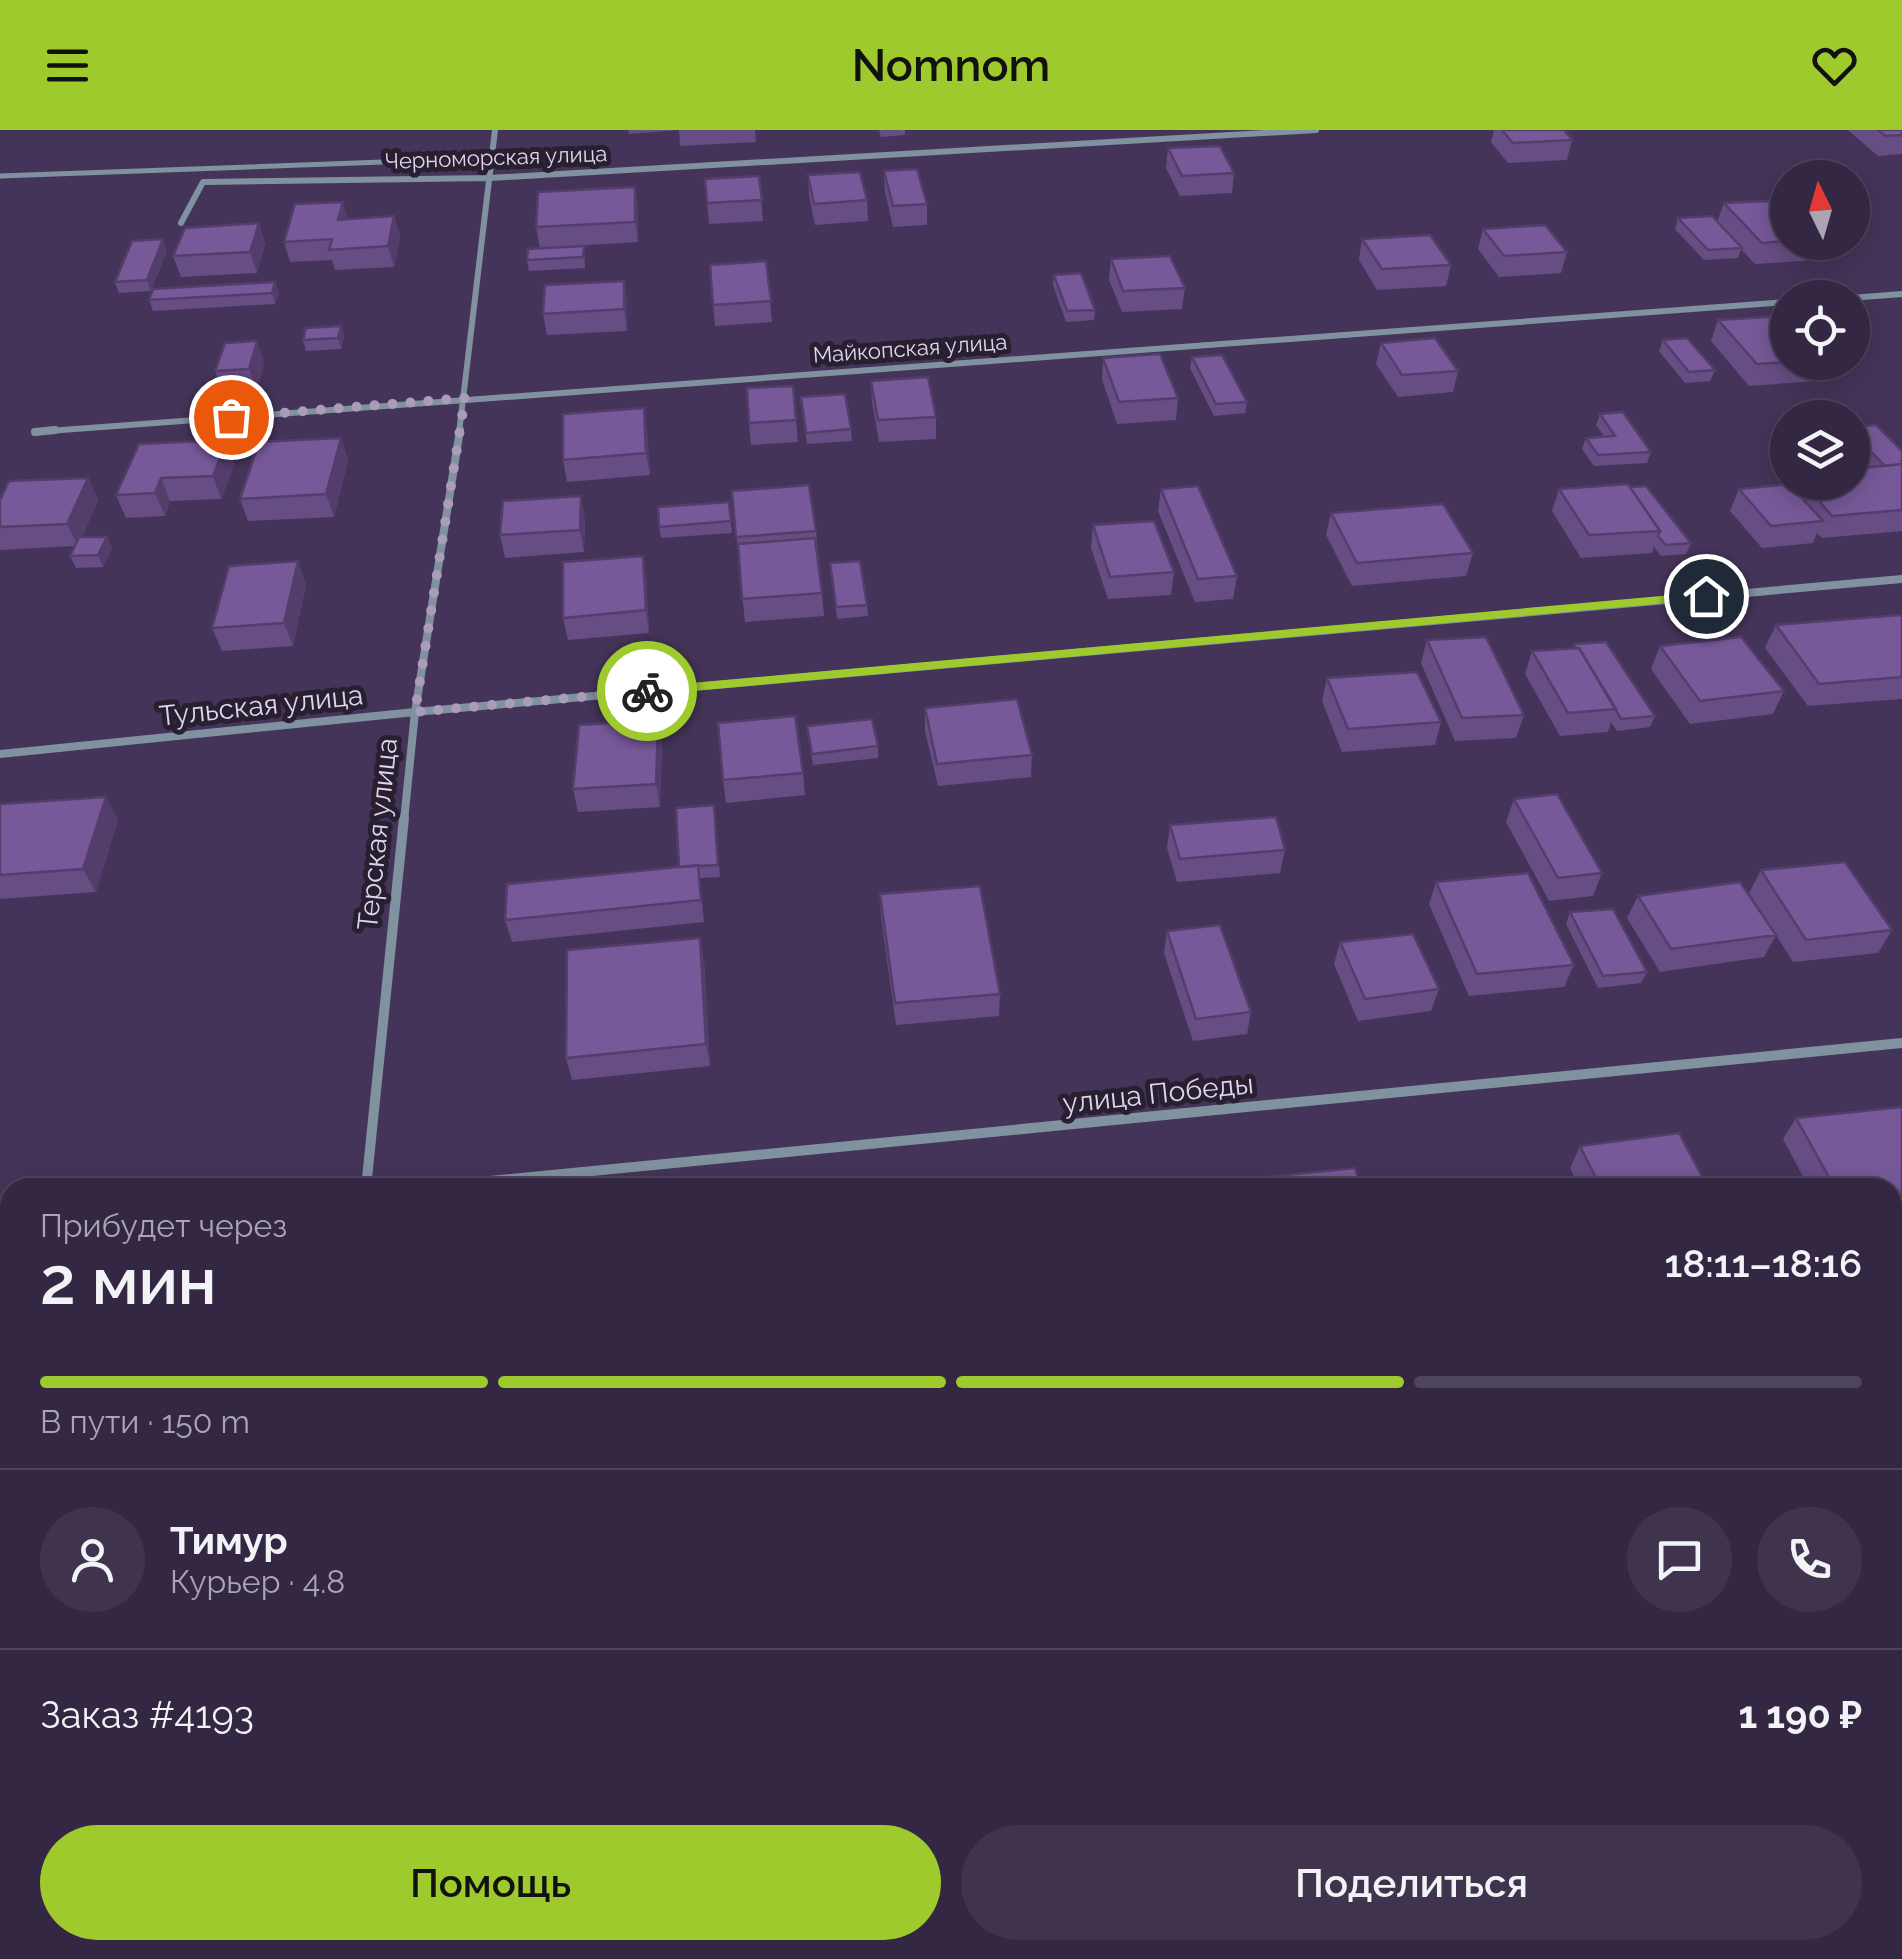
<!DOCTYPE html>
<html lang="ru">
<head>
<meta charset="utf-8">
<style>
  body { margin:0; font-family:Raleway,sans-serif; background:#3f334e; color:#f1f3f6; height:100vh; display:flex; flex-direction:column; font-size:38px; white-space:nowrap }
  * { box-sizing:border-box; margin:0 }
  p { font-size:32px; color:#a9a5b2 }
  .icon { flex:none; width:55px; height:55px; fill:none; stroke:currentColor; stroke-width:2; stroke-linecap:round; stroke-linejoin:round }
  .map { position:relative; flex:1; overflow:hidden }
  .sheet { position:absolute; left:0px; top:1048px; width:1902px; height:782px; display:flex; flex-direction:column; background:#342743; border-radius:30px 30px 0 0; box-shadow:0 5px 25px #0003,0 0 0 2px #4e445c }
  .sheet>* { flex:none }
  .needle { width:65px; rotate:355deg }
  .buttons { position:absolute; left:1770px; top:30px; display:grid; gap:20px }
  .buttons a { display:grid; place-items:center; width:100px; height:100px; border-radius:50%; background:#342743; box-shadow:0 5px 25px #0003,0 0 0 2px #4e445c; font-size:50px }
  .pin { position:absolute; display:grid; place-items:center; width:85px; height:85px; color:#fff; margin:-42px; border:5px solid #fff; border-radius:50%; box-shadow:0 2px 10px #0007 }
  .courier { position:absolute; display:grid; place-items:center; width:100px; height:100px; margin:-50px; border:8px solid #9fca2d; border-radius:50%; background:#fff; color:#222; box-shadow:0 2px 12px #0007 }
  .headline em { font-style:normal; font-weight:600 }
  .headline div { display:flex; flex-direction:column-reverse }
  .headline { display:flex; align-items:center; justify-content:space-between; height:170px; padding:0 40px }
  h1 { font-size:65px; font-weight:600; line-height:75px }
  .bar { display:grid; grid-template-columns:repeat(4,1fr); gap:15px 10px; align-content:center; height:120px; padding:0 40px }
  .bar i { height:12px; border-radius:8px; background:#4e445c }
  .bar .selected { background:#9fca2d }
  .bar p { grid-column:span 4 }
  .line { display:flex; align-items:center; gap:25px; padding:0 40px; border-top:2px solid #4e445c }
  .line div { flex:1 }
  .round { display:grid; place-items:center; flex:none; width:105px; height:105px; border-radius:52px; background:#3f334e }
  .primary-button { display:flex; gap:20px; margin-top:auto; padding:20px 40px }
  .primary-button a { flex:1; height:115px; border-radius:60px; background:#9fca2d; color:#111; font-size:40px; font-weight:600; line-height:115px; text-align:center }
  .primary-button a+a { background:#3f334e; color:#f1f3f6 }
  header { display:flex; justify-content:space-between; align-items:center; height:130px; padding:0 40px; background:#9fca2d; color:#111; font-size:45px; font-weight:600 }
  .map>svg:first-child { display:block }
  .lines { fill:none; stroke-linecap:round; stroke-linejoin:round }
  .service { stroke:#8091a0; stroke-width:5 }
  .minor-far3 { stroke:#8091a0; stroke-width:6 }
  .minor-far2 { stroke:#8091a0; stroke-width:8 }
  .minor-far1 { stroke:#8091a0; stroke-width:10 }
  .minor { stroke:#8091a0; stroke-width:12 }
  .wall { fill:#664d84 }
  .shaded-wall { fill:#533e6b }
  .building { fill:#775999; stroke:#533e6b; stroke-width:2.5 }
  .route { fill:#9fca2d }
  .done { stroke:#a99db9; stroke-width:10; stroke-dasharray:0 18 }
  .labels { text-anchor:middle; stroke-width:10; stroke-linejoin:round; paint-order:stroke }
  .far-street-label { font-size:22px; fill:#dfd5ed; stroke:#282031 }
  .street-label { font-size:28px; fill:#dfd5ed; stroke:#282031 }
</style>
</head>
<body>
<header><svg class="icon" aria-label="menu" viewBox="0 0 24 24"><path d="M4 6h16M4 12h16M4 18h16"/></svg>Nomnom<svg class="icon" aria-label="heart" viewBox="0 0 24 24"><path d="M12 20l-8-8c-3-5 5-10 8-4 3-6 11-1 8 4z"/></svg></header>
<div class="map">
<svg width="1902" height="1829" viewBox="0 0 1902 1829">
  <rect width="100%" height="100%" fill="#453459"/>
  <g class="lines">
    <path class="service" d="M0,46l492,-18"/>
    <path class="minor-far3" d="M181,93l22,-41 287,-4 826,-48
      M1850,168l52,-4
      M35,302l1753,-130
      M459,303l36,-303"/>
    <path class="minor-far2" d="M35,302l20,-2
      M0,624l415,-42 1487,-133
      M404,691l11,-109 45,-282"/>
    <path class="minor-far1" d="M366,1058l38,-370
      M419,1058l1483,-145
      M0,1104l10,-1"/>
    <path class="minor" d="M1892,1737l10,-2
      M258,1829l2,-9
      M1291,1829l59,-9"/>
  </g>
  <path class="wall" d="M628,0h127l1,12 -76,4 -1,-16 -50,4z
    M879,0h26v5l-24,2z
    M1494,0h70l8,10 -5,20 -59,3 -17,-21z
    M1848,0h54v24l-24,2z
    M1168,18l66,25 -2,20 -52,3 -14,-28z
    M884,41l43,33v21l-34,2 -8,-36z
    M808,45l59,25 1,21 -53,4 -6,-30z
    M759,46l4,45 -54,3 -4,-45z
    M1788,70v42h51l-6,17 -78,5 -14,-15 -3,9 -34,2 -29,-31 3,-11 39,4 7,-19z
    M638,77v35l-98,6 -4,-21z
    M394,86l6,21 -6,30 -59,3 -3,-10 -42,2 -6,-20 64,-23z
    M259,93l6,21 -8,29 -76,4 -8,-21z
    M1483,99l84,23 -6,21 -62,4 -21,-28z
    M1362,109l89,26 -5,21 -69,4 -18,-30z
    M584,116l1,22 -56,3 -2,-11z
    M167,120l-16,41 -32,2 -4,-11z
    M1111,129l74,29 -3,21 -60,3 -13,-32z
    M766,131l6,61 -57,4 -2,-21z
    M1054,145l41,35 -1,10 -28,2 -13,-37z
    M624,151l3,21v29l-80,4 -4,-21z
    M279,163l-4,11 -122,7 -4,-11z
    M1718,190l70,42h47l-3,6h-11l-5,13 -67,5 -38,-45z
    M341,196l3,10 -3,13 -35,2 -3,-11z
    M1663,210l52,30 -5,11 -25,2 -26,-32z
    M1381,213l77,28 -5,21 -55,5 -22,-33z
    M1192,227l55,45 -2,11 -31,3 -24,-48z
    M1103,228l75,40 -2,22 -59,4 -15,-45z
    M264,232l-7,29 -34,2 -8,-22z
    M871,251l65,36v22l-57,3 -7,-40z
    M793,256l5,56 -47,3 -2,-22z
    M802,278l49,21 1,12 -45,3z
    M1600,284l51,38 -4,11 -53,3 -12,-17 4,-11 18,-2 -8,-11z
    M1852,297l50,24v80l-80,7 -5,-5 -4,10 -51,5 -32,-37 9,-22 51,-4 1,-3h61l18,-15 -18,-18z
    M647,300l3,45 -83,7 -4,-22z
    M341,308l7,22 -14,57 -86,4 -8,-22z
    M139,314l96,19 -14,36 -51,2 -5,15 -39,2 -10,-23z
    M88,348l10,22 -16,37h25l5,11 -9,19 -27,1 -6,-12 5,-10 -75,4v-50z
    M1161,359l76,87 -4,23 -38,3 -37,-91z
    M1559,359l132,54 -5,11 -25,2 -7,-9 -2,6 -71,5 -29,-47z
    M732,361l84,40 8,85 -79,6z
    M729,372l3,31 -71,5 -2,-11z
    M1331,383l142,40 -7,23 -114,10 -26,-51z
    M585,388l-1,34 -79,6 -5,-23z
    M1093,395l81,47 -3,23 -63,4 -17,-51z
    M830,433l37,42 1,11 -31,3z
    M646,448l3,55 -81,7 -5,-22z
    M306,454l-13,62 -71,5 -10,-23z
    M1902,487v82l-94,7 -43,-58 11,-23z
    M1427,510l97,75 -8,23 -61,3 -34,-78z
    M1574,514l81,72 -5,11 -33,4 -6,-9 -3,10 -48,4 -35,-62 7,-23 41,-3z
    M1660,516l124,45 -11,23 -83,10 -39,-55z
    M1327,548l114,44 -6,23 -93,7 -20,-51z
    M925,578l107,47 -1,22 -93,9 -13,-55z
    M658,590l4,23 -2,64 -82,5 -5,-23z
    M807,596l71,20v12l-65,7z
    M803,643l2,22 -79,8 -3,-23z
    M1514,669l88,74 -9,23 -44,5 -43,-79z
    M0,674l118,15 -22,73 -96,7z
    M714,675l6,72 -20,1 4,44 -192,20 -7,-22 174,-53z
    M1170,695l115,25 -5,23 -103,9 -10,-34z
    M1761,740l131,60 -14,23 -85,9 -17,-27 -12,22 -104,15 -33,-54 11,-22 128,24 -17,-27z
    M1436,752l138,83 -10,22 -95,9 -40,-92z
    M880,764l120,100 -1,22 -103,9 -15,-108z
    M1570,782l77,60 -6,11 -43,5 -32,-64z
    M1167,801l84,81 -4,22 -54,7 -29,-88z
    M1340,812l99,47 -8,22 -73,10 -24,-57z
    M704,830l6,106 -138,14 -6,-22z
    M1902,977v119l-10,1v-39h-83l-26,-49 13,-21z
    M1580,1016l128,42h-129l-9,-20z"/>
  <path class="shaded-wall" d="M635,57l3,20v35l-3,-20z
    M343,72l6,20 -11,-2z
    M394,86l6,21 -6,30 -6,-21z
    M259,93l6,21 -8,29 -7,-21z
    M163,109l4,11 -16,41 -4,-11z
    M624,151l3,21v29l-3,-22z
    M275,152l4,11 -4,11 -3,-11z
    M341,196l3,10 -3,13 -3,-11z
    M257,211l7,21 -7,29 -8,-22z
    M644,278l3,22 3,45 -4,-22z
    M341,308l7,22 -14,57 -8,-23z
    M227,310l8,23 -14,36 -8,-23z
    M88,348l10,22 -20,46 -11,-22z
    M161,348l9,23 -5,15 -10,-23z
    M581,366l4,22 -1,34 -4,-22z
    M107,407l5,11 -9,19 -5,-12z
    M643,426l3,22 3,55 -3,-23z
    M298,431l8,23 -13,62 -9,-23z
    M658,590l4,23 -2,64 -4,-23z
    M106,667l12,22 -22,73 -13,-23z
    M698,735l3,23 3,34 -3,-22z
    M700,808l4,22 6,106 -4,-22z
    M10,1337v92l-9,35 -1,-88z"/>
  <path class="building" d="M1502,0h62l8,10 -59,3z
    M1878,0h24v5l-16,1z
    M1220,16l14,27 -52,3 -14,-28z
    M917,39l10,35 -34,2 -9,-35z
    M860,42l7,28 -53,4 -6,-29z
    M759,46l3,24 -55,3 -2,-24z
    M635,57v35l-99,5 2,-35z
    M1788,70v41l-26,2 -38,-40z
    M343,72l-5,18 56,-4 -6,30 -59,4 3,-11 -48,3 11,-38z
    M1712,86l30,32 -34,2 -30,-32z
    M259,93l-9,29 -77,4 12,-28z
    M1545,95l22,27 -63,4 -21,-27z
    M1430,105l21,30 -69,4 -20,-30z
    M163,109l-16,41 -32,2 17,-41z
    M584,116l-1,11 -56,3 1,-11z
    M1170,126l15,32 -62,3 -12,-32z
    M766,131l5,40 -58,4 -3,-40z
    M1081,143l14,37 -28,1 -13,-36z
    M624,151v28l-81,5 2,-29z
    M275,152l-3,11 -123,7 4,-11z
    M1784,186l4,4v42l-31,2 -39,-44z
    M341,196l-3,12 -35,2 3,-12z
    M1435,208l23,33 -56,4 -21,-32z
    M1687,208l28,32 -26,2 -26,-32z
    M257,211l-8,28 -34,2 10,-28z
    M1160,224l18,44 -59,4 -16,-44z
    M1222,225l25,47 -31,2 -24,-47z
    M928,247l8,40 -58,3 -7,-39z
    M793,256l3,34 -47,3 -2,-35z
    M845,264l6,35 -45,4 -5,-36z
    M644,278l2,45 -83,7v-46z
    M1623,282l28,40 -53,3 -12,-17 29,-2 -15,-22z
    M1876,295l26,26v13l-17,2 -33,-34v-5z
    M341,308l-15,56 -86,5 19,-57z
    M227,310l-14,36 -52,2 -6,15 -39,2 23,-51z
    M1902,334v46l-70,6 -29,-34h49v-13z
    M88,348l-21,46 -67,3v-27l9,-19z
    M1628,354l32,47 -71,4 -30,-46z
    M1789,354l34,37 -52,5 -32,-37z
    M809,355l7,46 -80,6 -4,-46z
    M1198,356l39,90 -39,3 -37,-90z
    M1646,356l45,57 -25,2 -8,-9 2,-5 -30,-44z
    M581,366l-1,34 -80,5 3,-34z
    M729,372l2,19 -72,6 -1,-20z
    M1443,374l30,49 -116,10 -26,-50z
    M1154,391l20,51 -64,5 -17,-52z
    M79,407h28l-9,18 -28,1z
    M815,408l7,55 -80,6 -4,-55z
    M643,426l3,54 -83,8v-56z
    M298,431l-14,62 -72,5 17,-62z
    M860,431l7,44 -31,2 -6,-44z
    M1900,485l2,2v60l-83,7 -43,-59z
    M1486,507l38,78 -62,3 -35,-78z
    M1741,507l43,54 -84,10 -40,-55z
    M1606,512l49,74 -34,3 -42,-71h-3l-2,-4z
    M1579,518l37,61 -48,4 -36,-62z
    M1417,542l24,50 -93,7 -21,-51z
    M1017,569l15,56 -95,9 -12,-56z
    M795,586l8,57 -80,7 -5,-57z
    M872,589l6,27 -66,8 -5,-28z
    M658,590l-2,64 -83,5 6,-64z
    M1557,664l45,79 -44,5 -44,-79z
    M106,667l-23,72 -83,6v-71z
    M714,675l4,60 -39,2 -3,-59z
    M1276,687l9,33 -105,9 -10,-34z
    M1845,732l47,68 -86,10 -45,-70z
    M698,735l3,35 -196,20 2,-36z
    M1528,743l46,92 -97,9 -41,-92z
    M1740,752l36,53 -105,14 -33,-53z
    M980,756l20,108 -105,9 -15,-109z
    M1613,779l34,63 -44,4 -33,-64z
    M1220,795l31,87 -55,7 -29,-88z
    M1413,804l26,55 -74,10 -25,-57z
    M700,808l6,106 -140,14 1,-108z
    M1902,977v99l-10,1v-19h-57l-39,-70z
    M1679,1003l29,55h-107l-21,-42z
    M1355,1038l6,20h-93l-3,-11z
    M1221,1052l2,6h-60z
    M10,1316v21l-10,39v-59z"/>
  <path class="route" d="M1706,462l7,4 -2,3 -1064,96 -6,-4 6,-4z"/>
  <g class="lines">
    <path class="done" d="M231,287l234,-19 -50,314 232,-21"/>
  </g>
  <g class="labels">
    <g class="far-street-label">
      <text transform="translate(496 27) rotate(-2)" y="8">Черноморская улица</text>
      <text transform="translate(910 218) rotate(-4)" y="8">Майкопская улица</text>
    </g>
    <g class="street-label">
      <text transform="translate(261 575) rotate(-6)" y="10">Тульская улица</text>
      <text transform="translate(377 704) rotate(-84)" y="10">Терская улица</text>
      <text transform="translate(1158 963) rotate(-6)" y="10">улица Победы</text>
    </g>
  </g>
</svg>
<div class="buttons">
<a><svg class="needle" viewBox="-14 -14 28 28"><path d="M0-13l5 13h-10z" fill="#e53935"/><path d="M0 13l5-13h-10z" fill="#a9a5b2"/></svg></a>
<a><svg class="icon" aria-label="locate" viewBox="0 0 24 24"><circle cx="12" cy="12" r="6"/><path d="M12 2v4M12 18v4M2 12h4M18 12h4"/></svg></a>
<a><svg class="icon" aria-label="layers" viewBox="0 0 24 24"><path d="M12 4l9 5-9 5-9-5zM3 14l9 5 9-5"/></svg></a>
</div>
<div class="pin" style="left:231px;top:287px;background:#ea580c"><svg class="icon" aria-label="bag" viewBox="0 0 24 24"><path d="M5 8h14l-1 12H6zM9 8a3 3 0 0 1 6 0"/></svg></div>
<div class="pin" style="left:1706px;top:466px;background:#1f2937"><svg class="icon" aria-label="home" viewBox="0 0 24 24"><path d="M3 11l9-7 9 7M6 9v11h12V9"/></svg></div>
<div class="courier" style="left:647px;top:561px"><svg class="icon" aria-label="bike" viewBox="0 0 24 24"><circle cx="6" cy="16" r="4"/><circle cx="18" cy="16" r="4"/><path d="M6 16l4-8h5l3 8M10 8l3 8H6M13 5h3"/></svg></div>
<section class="sheet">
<div class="headline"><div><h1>2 мин</h1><p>Прибудет через</p></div><em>18:11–18:16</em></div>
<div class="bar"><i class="selected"></i><i class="selected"></i><i class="selected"></i><i></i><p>В пути · 150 m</p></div>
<div class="line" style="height:180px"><a class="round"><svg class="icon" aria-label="person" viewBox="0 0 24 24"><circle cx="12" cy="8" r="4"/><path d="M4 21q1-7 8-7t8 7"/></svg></a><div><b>Тимур</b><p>Курьер · 4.8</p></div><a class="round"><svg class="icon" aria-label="chat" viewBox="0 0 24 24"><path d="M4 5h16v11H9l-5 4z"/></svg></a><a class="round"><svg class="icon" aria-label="phone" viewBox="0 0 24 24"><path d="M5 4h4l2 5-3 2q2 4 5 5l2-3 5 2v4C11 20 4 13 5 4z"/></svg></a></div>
<div class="line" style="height:130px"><div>Заказ #4193</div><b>1 190 ₽</b></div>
<div class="primary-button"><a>Помощь</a><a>Поделиться</a></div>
</section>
</div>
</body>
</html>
